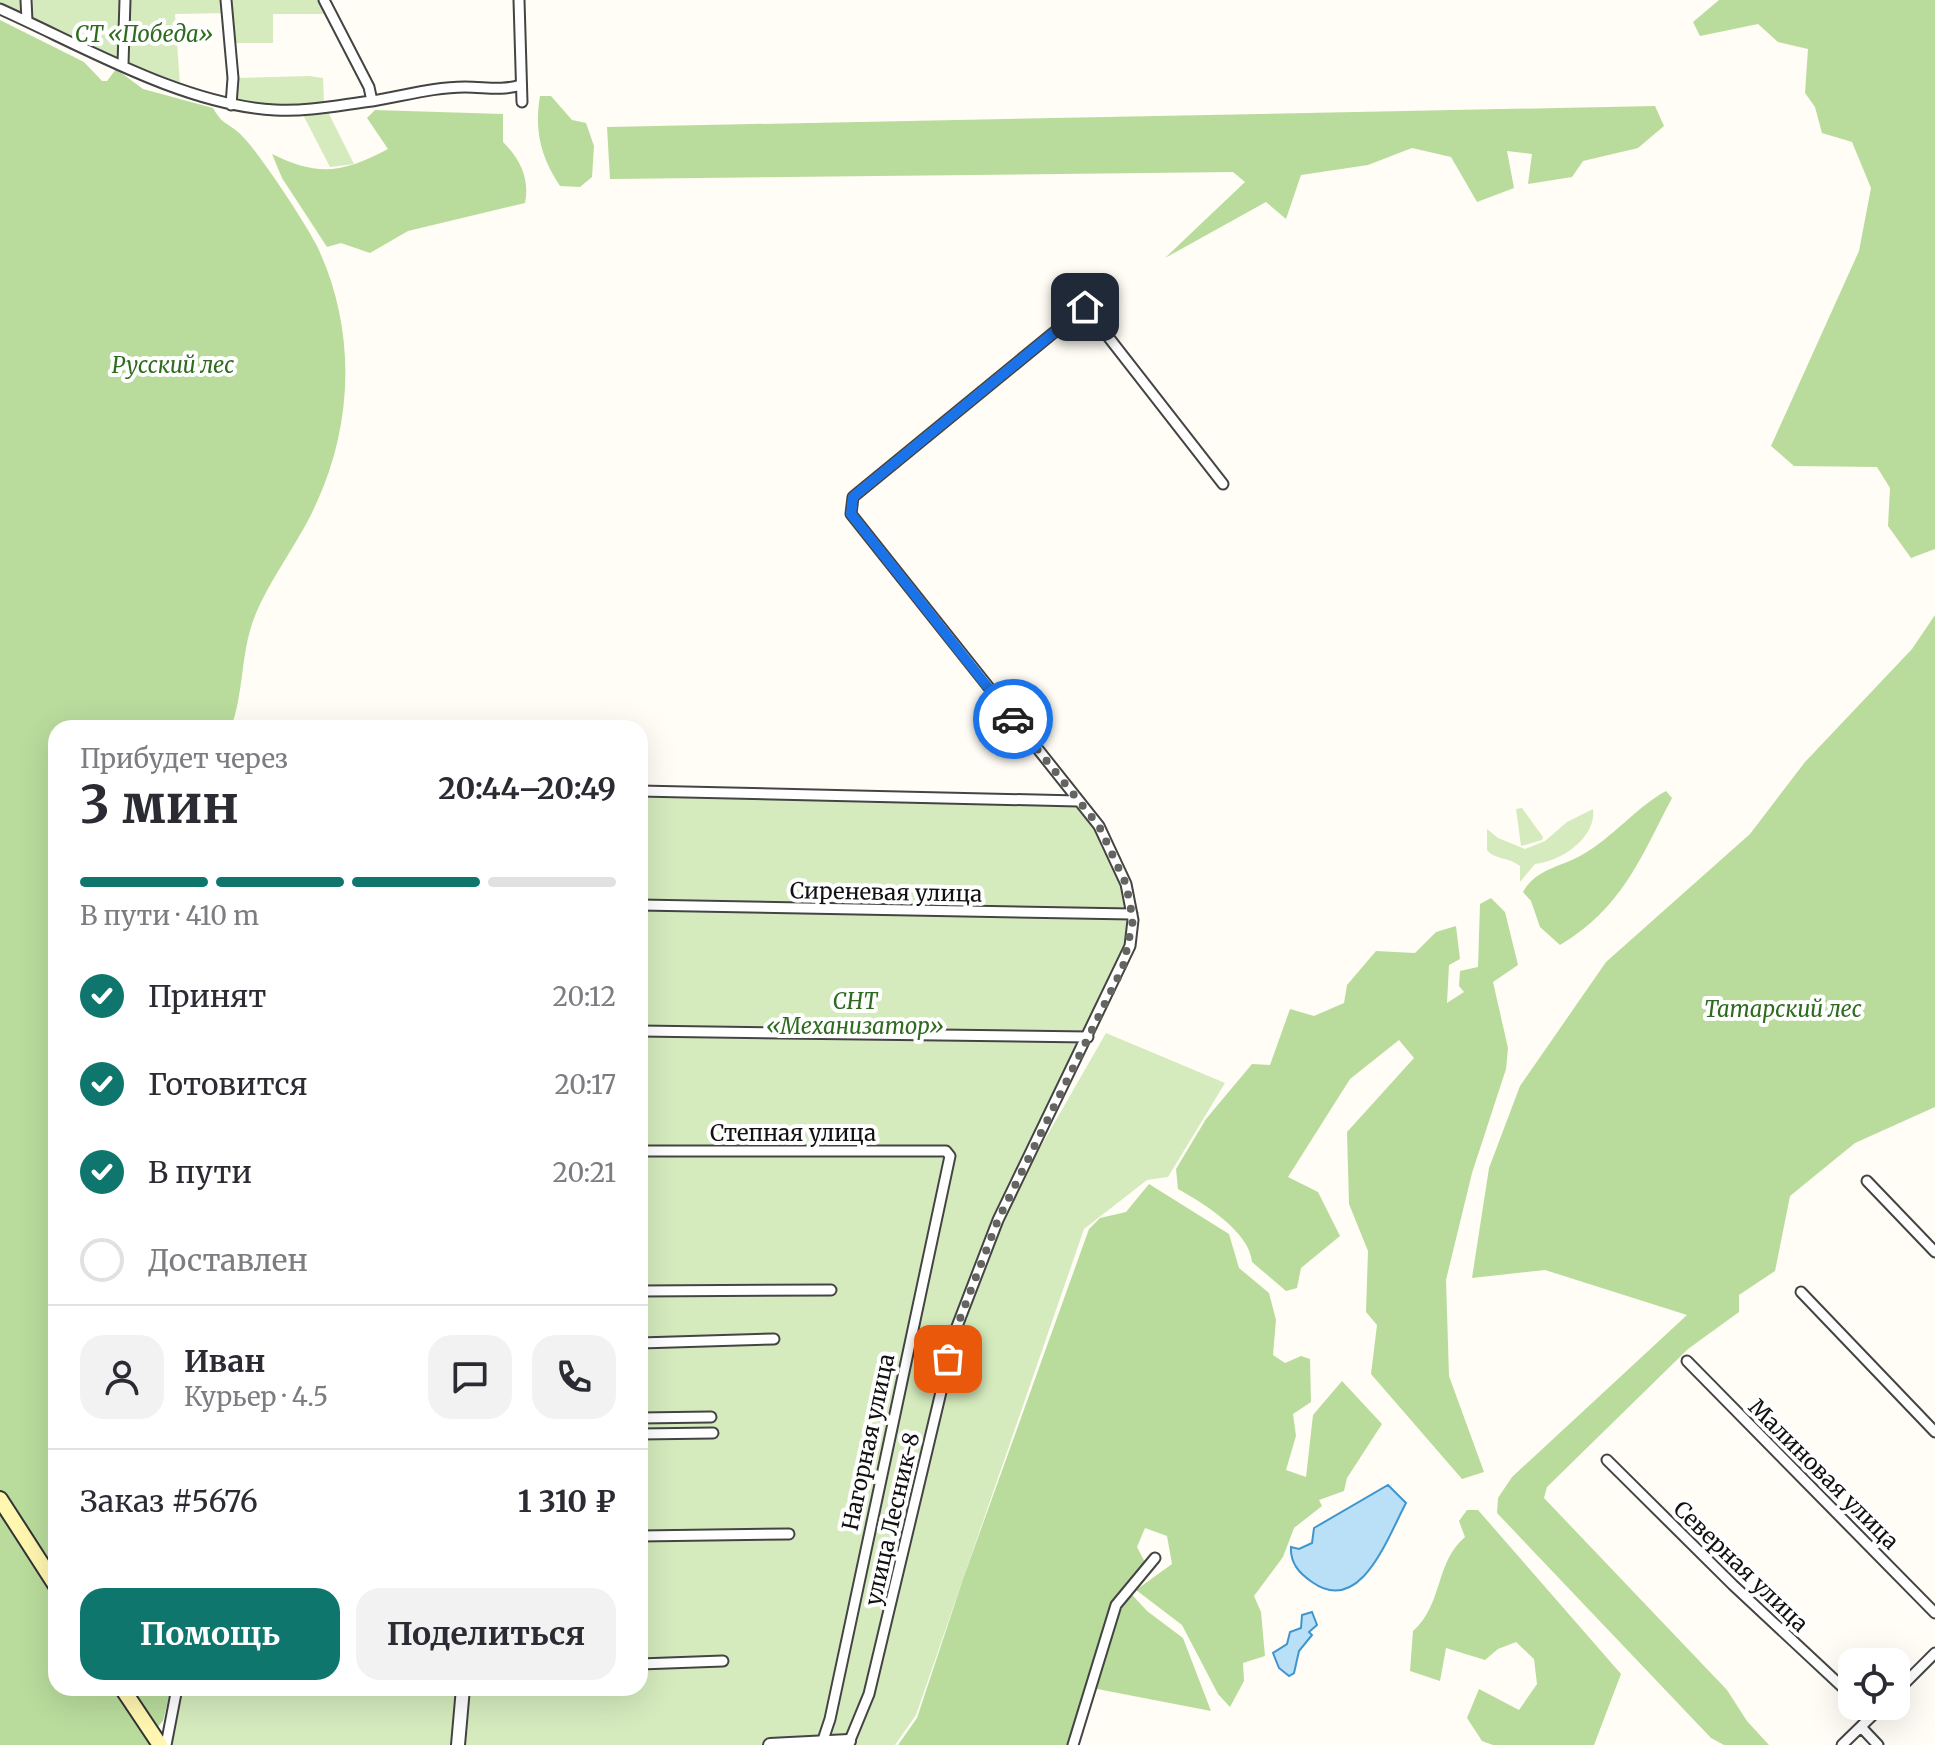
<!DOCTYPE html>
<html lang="ru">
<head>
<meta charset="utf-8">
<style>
  body { margin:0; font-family:Merriweather,serif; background:#f2f2f3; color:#2b2b33; height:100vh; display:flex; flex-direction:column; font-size:30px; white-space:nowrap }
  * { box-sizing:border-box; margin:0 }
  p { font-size:26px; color:#7c7c81 }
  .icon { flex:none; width:44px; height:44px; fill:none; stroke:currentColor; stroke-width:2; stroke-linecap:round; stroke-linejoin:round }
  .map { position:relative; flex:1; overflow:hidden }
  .drawer { position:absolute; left:48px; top:720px; width:600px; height:976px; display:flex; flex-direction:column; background:#fff; border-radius:24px; box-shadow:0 8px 32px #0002 }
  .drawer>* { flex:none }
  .fabs { position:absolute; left:1838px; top:1648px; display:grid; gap:16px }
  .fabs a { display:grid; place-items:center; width:72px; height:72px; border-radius:16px; background:#fff; box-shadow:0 8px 32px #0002; font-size:40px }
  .pin { position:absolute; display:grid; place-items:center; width:68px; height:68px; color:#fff; margin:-34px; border-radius:16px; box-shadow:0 4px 12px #0006 }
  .courier { position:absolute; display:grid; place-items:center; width:80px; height:80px; margin:-40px; border:6px solid #1a73e8; border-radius:50%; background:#fff; color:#222; box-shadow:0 2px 10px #0007 }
  .headline em { font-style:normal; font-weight:700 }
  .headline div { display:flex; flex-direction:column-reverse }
  .headline { display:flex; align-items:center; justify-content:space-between; height:136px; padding:0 32px }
  h1 { font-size:52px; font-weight:700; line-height:60px }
  .bar { display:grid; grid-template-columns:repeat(4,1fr); gap:12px 8px; align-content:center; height:96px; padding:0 32px }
  .bar i { height:10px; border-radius:6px; background:#e1e1e2 }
  .bar .selected { background:#0f766e }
  .bar p { grid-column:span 4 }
  .line { display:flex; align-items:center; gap:20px; padding:0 32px; border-top:2px solid #e1e1e2 }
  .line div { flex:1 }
  .round { display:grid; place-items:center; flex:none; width:84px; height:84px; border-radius:24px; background:#f2f2f3 }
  ol { padding:0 32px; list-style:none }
  li { display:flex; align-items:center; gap:24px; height:88px }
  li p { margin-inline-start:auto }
  li .icon { padding:8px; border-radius:50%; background:#0f766e; color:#fff; stroke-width:4 }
  li:last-child { color:#7c7c81 }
  li i { width:44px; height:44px; border:4px solid #e1e1e2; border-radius:50% }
  .primary-button { display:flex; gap:16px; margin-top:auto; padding:16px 32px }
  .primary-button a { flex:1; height:92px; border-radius:24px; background:#0f766e; color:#fff; font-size:32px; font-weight:700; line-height:92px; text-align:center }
  .primary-button a+a { background:#f2f2f3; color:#2b2b33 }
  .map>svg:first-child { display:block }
  .green { fill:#d5ebbd }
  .forest { fill:#b9dc9c }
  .water { fill:#b9e0f7; stroke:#3f96cf; stroke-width:2 }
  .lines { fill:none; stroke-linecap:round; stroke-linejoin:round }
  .minor-casing { stroke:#444; stroke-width:13 }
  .tertiary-casing { stroke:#444; stroke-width:16 }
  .secondary-casing { stroke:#333; stroke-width:18 }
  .minor { stroke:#fff; stroke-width:9 }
  .tertiary { stroke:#fff; stroke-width:12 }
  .secondary { stroke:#fff6b0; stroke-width:14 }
  .done { stroke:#646461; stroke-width:8; stroke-dasharray:0 14.4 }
  .route { stroke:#1a73e8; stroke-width:10 }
  .labels { text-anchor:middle; stroke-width:8; stroke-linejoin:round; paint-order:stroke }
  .park-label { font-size:22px; font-style:italic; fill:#2f6b1f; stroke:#fff }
  .street-label { font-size:22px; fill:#111; stroke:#fff }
</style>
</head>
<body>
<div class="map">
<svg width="1935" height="1745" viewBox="0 0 1935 1745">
  <rect width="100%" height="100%" fill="#fffdf5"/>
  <path class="green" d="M0,0h319l7,14h-53v29h-41l-2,-30 -55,1 5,71 -180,-80z
    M309,76l14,2 1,26 30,60 -24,3 -31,-60 -64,-7 2,-22z
    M640,789l436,16c40,45 59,90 48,151l-88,173 -50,110 10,1 33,-73 77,-134 119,50 -57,94 -21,3 -63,49 -168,486 -21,30h-732v-18l11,-39h466z
    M1522,808l21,29 -1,3 -21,6 -5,-37z
    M1593,809c4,29 -33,53 -58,55l-15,18v-16c-11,-9 -25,-6 -33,-16v-21l11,9 27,11 20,-8 22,-19z"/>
  <path class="forest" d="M1719,0h216v549l-24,9 -23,-32 2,-38 -13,-21 -83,-1 -23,-20 88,-195 12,-63 -19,-46 -30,-9 -7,-26 -10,-14 3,-44 -30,-7 -20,-18 -58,12 -7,-14z
    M0,20l84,42 18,19h5l9,-12 27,20 70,19c10,17 12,13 25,24 18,15 68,92 79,114 39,82 37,176 -1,258 -17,39 -53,84 -65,123 -10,33 -8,68 -20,101h-175v960h115l-8,33 -15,17 3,7h-151z
    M540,96h11l21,24 14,3 8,23 -2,31 -12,10 -20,-1c-19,-29 -26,-55 -20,-90z
    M1655,106l9,20 -26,22 -55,13 -11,16 -44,7 4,-30 -25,-3 7,37 -37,14 -26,-45 -39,-9 -44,17 -67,10 -15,44 -20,-17 -101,56 80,-76 -12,-10 -623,7 -3,-52z
    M375,110l128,4v28c17,17 27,37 22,61l-117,28 -38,22 -29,-10 -14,4 -45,-69 -10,-24c45,22 69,20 116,-5l-21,-31z
    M1935,615v492l-80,36 -65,53 -15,75 -36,24v17l-51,37 -141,138 -3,11 183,192 20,31 22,24h-45l-13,-7 -214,-225 1,-15 14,-21 175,-162 -142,-45 -73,8 17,-110 31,-82 86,-124 144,-128 55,-72 107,-113z
    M1666,791l6,7c-32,61 -50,110 -112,147l-20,-18 -9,-26 -8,-9c13,-23 35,-24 57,-36 33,-18 55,-48 86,-65z
    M1491,898l14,14 13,53 -25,17 15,66 -2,21 -34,104 -26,107 3,96 35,96 -22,7 -91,-105 6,-49 -11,-13 2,-61 -19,-47 -2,-72 67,-74 -15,-18 -49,39 -62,98 30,15 22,44 -39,32 -4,20 -11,3 -34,-29c-2,-30 -49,-59 -74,-73l-2,-20 30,-50 46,-55 18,1 20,-56 24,7 30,-13 3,-18 29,-34 39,2 21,-21 20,-6 4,33 -11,6 -2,38 17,-11 -5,-6 1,-15 18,-4 2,-63z
    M1149,1184l80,50 10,34 30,25 7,27 -3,35 12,8 16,-7 9,3 1,43 -18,12 3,22 -10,34 20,7 7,-62 29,-34 40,43 -35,54 -3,13 -25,9 3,6 -28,22 -11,29 -29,39 7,16 4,44 -22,7 1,18 -14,26 -12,-13 -36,-69 -46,-35 36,-26 -5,-28 -22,-8 -8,19 10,19 -23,20 23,25 36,27 28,73 -119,-23 -22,57h-172l19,-27 46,-139 126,-350 11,-11 26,-6z
    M1467,1510h11l143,164 -27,71h-101l-11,-4 -15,-23 12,-29 40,21 18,-26 -3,-25 -18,-17 -18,7 -13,11 -39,-12 -6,33 -30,-10 3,-40c30,-26 22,-69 52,-94l-6,-16z"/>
  <path class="water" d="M1388,1485l18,18c-18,33 -45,114 -94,79 -13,-9 -22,-19 -21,-35l8,2 13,-6 2,-15z
    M1312,1612l5,13 -8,7 3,3 -13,16 -5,22 -5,3 -10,-8 -6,-15 14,-9 3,-12 11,-4 1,-13z"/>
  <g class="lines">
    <g class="minor-casing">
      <path id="minor" d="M26,0l1,21
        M226,0l7,78 -2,27
        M519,0l3,102
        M0,9c83,37 183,96 275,101 32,2 65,-5 97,-9l-3,-14 -45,-87
        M123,64l2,-64
        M372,101c31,-5 62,-14 93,-14 21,0 36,4 56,-2
        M640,791l438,10
        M640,905l492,9
        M640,1031l448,6
        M640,1151h306l4,5 -120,563 -8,24
        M1867,1181l68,71
        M640,1291l191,-1
        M1801,1292l134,140
        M640,1343l134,-4
        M1687,1361l248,252
        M640,1418l71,-1
        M640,1434l73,-1
        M1607,1460l126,125 119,111
        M640,1536l149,-2
        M640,1664l83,-3
        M1896,1692l39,-39
        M1863,1706l10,9
        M1861,1727l17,18
        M166,1745l11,-57
        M848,1745l21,-51 87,-365 42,-109 132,-274 3,-26 -7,-36 -27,-58 -248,-312 2,-17 232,-190 138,177
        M1073,1745l43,-140 39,-47
        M1842,1745l40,-39"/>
    </g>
    <g class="tertiary-casing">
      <path id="tertiary" d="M458,1745l5,-57
        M770,1745l79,-4"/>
    </g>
    <g class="secondary-casing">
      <path id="secondary" d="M0,1499l56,87
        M122,1688l38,57"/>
    </g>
    <use href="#minor" class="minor"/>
    <use href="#tertiary" class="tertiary"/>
    <use href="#secondary" class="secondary"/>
  </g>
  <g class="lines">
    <path class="done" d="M948,1359l8,-30 42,-109 125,-253 10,-47 -7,-36 -27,-58 -86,-107"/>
    <path class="route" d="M1013,719l-162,-205 2,-17 232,-190"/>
  </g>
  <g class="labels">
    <g class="park-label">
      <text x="144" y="42">СТ «Победа»</text>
      <text x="173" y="373">Русский лес</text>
      <text x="855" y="1009">СНТ<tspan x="855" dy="25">«Механизатор»</tspan></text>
      <text x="1783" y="1017">Татарский лес</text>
    </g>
    <g class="street-label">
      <text transform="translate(886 892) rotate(1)" y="8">Сиреневая улица</text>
      <text x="793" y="1141">Степная улица</text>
      <text transform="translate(868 1442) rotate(-78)" y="8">Нагорная улица</text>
      <text transform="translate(1824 1474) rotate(45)" y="8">Малиновая улица</text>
      <text transform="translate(892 1519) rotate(-77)" y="8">улица Лесник-8</text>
      <text transform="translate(1741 1566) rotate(44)" y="8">Северная улица</text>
    </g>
  </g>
</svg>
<div class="fabs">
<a><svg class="icon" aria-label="locate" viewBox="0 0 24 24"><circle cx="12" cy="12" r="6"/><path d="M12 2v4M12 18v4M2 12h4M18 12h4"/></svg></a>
</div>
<div class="pin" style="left:948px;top:1359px;background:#ea580c"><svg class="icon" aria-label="bag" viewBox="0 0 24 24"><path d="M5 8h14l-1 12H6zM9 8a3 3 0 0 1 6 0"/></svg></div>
<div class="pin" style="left:1085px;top:307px;background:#1f2937"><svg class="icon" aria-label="home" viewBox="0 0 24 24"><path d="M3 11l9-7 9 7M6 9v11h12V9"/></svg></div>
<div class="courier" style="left:1013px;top:719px"><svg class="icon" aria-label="car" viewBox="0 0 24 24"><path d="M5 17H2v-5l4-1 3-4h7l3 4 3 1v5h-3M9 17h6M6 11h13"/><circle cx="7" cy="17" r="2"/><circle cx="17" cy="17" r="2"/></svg></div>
<section class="drawer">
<div class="headline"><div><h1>3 мин</h1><p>Прибудет через</p></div><em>20:44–20:49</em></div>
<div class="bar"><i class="selected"></i><i class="selected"></i><i class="selected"></i><i></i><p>В пути · 410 m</p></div>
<ol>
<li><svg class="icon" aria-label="check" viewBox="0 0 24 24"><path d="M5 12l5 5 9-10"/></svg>Принят<p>20:12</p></li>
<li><svg class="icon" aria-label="check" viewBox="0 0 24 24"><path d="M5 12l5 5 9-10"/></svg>Готовится<p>20:17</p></li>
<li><svg class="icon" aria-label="check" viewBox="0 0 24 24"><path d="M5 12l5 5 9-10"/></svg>В пути<p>20:21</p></li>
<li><i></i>Доставлен</li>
</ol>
<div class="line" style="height:144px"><a class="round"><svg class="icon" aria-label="person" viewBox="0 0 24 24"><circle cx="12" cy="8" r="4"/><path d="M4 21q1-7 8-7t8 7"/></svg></a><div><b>Иван</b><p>Курьер · 4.5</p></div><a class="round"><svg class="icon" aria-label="chat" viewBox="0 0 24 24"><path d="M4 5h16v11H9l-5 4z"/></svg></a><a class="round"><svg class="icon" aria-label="phone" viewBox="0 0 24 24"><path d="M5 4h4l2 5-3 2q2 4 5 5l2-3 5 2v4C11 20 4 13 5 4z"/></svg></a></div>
<div class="line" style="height:104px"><div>Заказ #5676</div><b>1 310 ₽</b></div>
<div class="primary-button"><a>Помощь</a><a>Поделиться</a></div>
</section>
</div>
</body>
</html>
